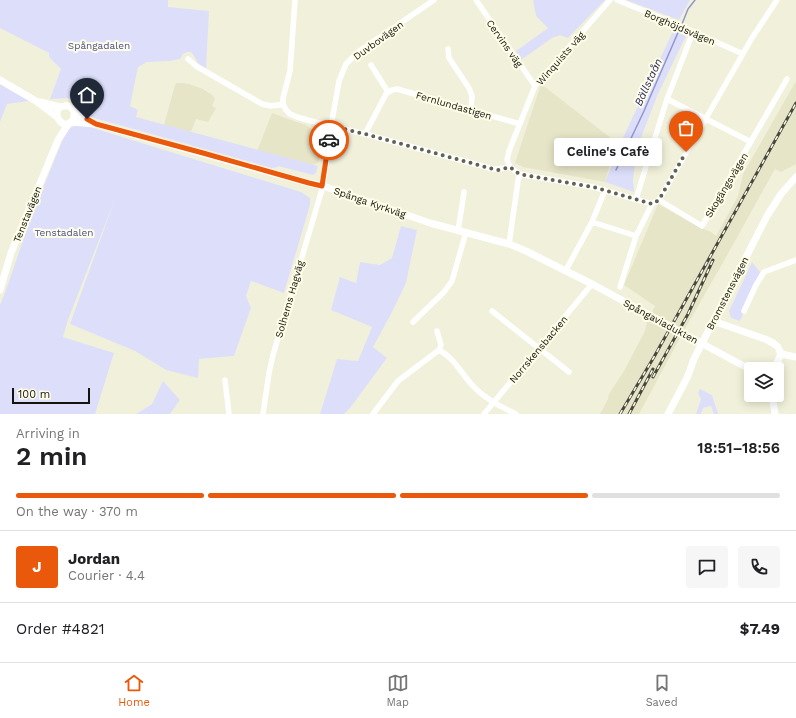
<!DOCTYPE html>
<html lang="en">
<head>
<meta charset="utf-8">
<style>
  body { margin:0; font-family:"Work Sans",sans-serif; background:#f6f6f6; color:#202124; height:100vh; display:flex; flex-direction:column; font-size:15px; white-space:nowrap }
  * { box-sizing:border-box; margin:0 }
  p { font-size:13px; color:#757577 }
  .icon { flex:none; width:22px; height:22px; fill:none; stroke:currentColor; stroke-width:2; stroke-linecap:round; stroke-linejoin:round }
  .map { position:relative; height:414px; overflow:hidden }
  .drawer { display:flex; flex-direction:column; background:#fff; flex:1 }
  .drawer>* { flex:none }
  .buttons { position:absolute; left:744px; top:362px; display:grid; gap:8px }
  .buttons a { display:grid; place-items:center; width:40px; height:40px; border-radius:4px; background:#fff; box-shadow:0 2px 10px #0003; font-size:20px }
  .scale { position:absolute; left:12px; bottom:10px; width:78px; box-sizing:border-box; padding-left:4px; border:2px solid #14130c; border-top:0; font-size:11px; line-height:14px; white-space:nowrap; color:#14130c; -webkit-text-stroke:3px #fefee8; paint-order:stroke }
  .pin { position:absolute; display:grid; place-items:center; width:34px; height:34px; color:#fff; margin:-41px -17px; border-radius:50% 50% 50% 0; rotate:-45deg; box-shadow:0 0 4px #0007 }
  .pin .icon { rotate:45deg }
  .courier { position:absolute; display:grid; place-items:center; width:40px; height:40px; margin:-20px; border:3px solid #ea580c; border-radius:50%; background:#fff; color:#222; box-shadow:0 1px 5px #0007 }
  .bubble { position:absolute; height:28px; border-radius:4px; background:#fff; box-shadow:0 2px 10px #0003; font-size:13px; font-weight:600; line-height:28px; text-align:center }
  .summary em { font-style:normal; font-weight:600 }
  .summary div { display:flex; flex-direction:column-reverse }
  .summary { display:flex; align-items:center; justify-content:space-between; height:68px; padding:0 16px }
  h1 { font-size:26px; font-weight:600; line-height:30px }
  .bar { display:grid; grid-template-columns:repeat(4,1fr); gap:6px 4px; align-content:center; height:48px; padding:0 16px }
  .bar i { height:5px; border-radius:3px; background:#e0e0e0 }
  .bar .on { background:#ea580c }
  .bar p { grid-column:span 4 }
  .line { display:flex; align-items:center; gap:10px; padding:0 16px; border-top:1px solid #e0e0e0 }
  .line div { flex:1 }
  .round { display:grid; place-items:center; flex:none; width:42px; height:42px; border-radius:4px; background:#f6f6f6 }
  .tabs { display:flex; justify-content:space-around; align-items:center; height:56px; border-top:1px solid #e0e0e0; background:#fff; font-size:11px; color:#757577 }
  .tabs a { display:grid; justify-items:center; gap:2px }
  .tabs .on { color:#ea580c }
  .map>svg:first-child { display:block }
  .built { fill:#e6e5c8 }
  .green { fill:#dddffa }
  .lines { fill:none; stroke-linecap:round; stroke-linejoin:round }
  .stream { stroke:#9396cd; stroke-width:1.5 }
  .minor { stroke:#fff; stroke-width:5.5 }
  .tertiary { stroke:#fff; stroke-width:7 }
  .rail-casing { stroke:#48473d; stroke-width:3 }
  .rail { stroke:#fefee8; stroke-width:1.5; stroke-dasharray:4.5; stroke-linecap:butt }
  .done { stroke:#616154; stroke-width:4; stroke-dasharray:0 7.2 }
  .route { stroke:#ea580c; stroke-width:5 }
  .labels { text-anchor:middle; stroke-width:4; stroke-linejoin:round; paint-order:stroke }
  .street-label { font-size:10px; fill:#14130c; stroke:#fefee8 }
  .park-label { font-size:10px; fill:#4e4e93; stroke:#fefee8 }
  .water-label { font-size:11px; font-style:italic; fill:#2c2768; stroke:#fefee8 }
</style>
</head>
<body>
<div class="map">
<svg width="796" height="414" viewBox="0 0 796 414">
  <rect width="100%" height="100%" fill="#f1f1db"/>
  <path class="built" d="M796,81v83l-15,8 -6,-3 -54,97 -35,61 -47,87h-39l8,-15 1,-5 15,-23 21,-40 2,-9 8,-16 -31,-21 34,-81 41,23 12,5 5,4 22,-40 5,-22z
    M177,83h5l7,1 14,5 9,6 3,4 -3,7 4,2 -8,14 -12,-3 -5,13 -27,-7 11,-40z
    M541,84l75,58 -11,40 -82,-15 -8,-4z
    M272,113l16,6 18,6 8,6 10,6 -3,16 -3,10 -6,2 -55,-14z"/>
  <path class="green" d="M0,0h168v7l41,4 -3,58c-11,-6 -8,-9 -15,-17h-4l-4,2 -3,5 -10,2 -23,1 -9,5 -8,39 8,4 -2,7 182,49 -2,7 -3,2 -35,-9v1l-6,1 -181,-51 -18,-19 -23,1 11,-30 -12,-12v-4l-49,-25z
    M533,0h72l-37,38 -8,-3 -8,3 -31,22 -5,-9 32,-23 -12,-12z
    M626,0h64l-11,20z
    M674,29l13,5 -29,60 -22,56 -3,31 1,11 -29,-10 16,-40z
    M0,84l29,17 -22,3 -7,18z
    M80,124l221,68 9,6v7l-26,88 -33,-12 -5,15 5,12 -17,48 -35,3 -1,19 -32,-8 -31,-19 -65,-27 45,-125 -47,121 -5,17 51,16 -19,61h-95v-109l6,-15 24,-70 37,-91z
    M401,226l16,4 -11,53 -16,33 -17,31 14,11 -37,50 -6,6h-24l17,-55 21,2 14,-34 -41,-17 9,-33 16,6 4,-21 20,3 12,-7z
    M752,262l8,10 -20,49 -9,-3 -2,-7z
    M163,381l17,19 -10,14h-34l16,-10z
    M700,389l12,6 6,19h-4l-3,-8 -8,2 -2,6h-5l5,-15 -3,-6z"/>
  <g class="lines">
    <path class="stream" d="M682,24l6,-15 7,-9
      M616,170l28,-59 36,-83"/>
    <path class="minor" d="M295,0l-5,71 -7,27v6l3,6 4,4 7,3 14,4 54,13 128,35h5l12,-2 9,7 74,13 59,17
      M476,0l59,86
      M617,0l59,24 67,30
      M448,49l1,9 20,30 3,8 -1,13
      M188,59l8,7 66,38 9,2 12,-2
      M371,65l17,27
      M667,99l84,43
      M365,134l21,-40 6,-4 5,-1 123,35
      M510,167l-3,-7 2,-9 26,-65 75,-86
      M636,199l31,-100 26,-67
      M659,200l43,26 85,-147
      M592,222l44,14
      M458,231l6,-39
      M509,244l10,-70
      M566,270l26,-48 13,-32
      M620,287l16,-51 16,-32 7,-4 93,-162 25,-38
      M492,311l77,61
      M744,311l12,-26 8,-13 32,-12
      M413,322l31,-30 8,-11 14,-49
      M439,350c16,8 24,27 37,39 11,11 25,18 40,25
      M225,380l4,34
      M263,414l6,-41 4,-18 50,-169 8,-60 8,-45 7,-17 12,-12 76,-52
      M373,414l25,-33 41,-31 2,-5 -4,-14
      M484,414l108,-130"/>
    <path class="tertiary" d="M0,80l36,21 21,16
      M40,102l20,5
      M74,111v7c-11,19 -27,-11 -9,-12 2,-1 4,0 6,2 2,1 3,3 4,4 5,4 12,7 17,10
      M71,122l25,2 213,59 14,3 107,37 79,21 17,7 66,33 159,86
      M0,290l11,-37 47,-113 11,-17
      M713,321l52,18 8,4 5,4 3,7 -7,15
      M781,354l15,3
      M772,395l3,19
      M668,414l19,-36 7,-19 73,-143 14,-22 15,-17"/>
    <g class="rail-casing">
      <path id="rail" d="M653,377l35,-63 25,-54
        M620,414l34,-57 142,-254
        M629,414l24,-45"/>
    </g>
    <use href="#rail" class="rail"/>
  </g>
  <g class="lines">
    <path class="done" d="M329,140l2,-14 34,8 128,35 5,1 12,-3 9,7 74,13 59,17 7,-4 27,-48"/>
    <path class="route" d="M87,119l9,5 107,29 106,30 13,3 7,-46"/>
  </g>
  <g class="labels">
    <g class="street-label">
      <text transform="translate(680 27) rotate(23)" y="4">Borghöjdsvägen</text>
      <text transform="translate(378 40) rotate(-36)" y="4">Duvbovägen</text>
      <text transform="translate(505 43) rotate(55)" y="4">Cervins väg</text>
      <text transform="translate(560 58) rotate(-49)" y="4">Winquists väg</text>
      <text transform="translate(454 105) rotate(16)" y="4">Fernlundastigen</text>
      <text transform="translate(726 185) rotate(-59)" y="4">Skogängsvägen</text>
      <text transform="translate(370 202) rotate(19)" y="4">Spånga Kyrkväg</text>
      <text transform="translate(27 214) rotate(-68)" y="4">Tenstavägen</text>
      <text transform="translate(727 293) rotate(-63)" y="4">Bromstensvägen</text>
      <text transform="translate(289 299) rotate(-74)" y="4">Solhems Hagväg</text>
      <text transform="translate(661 321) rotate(28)" y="4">Spångaviadukten</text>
      <text transform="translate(538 349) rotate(-50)" y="4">Norrskensbacken</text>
    </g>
    <g class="park-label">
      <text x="99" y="49">Spångadalen</text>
      <text x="64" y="236">Tenstadalen</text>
    </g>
    <g class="water-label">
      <text transform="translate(648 82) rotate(-65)" y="4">Bällstaån</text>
    </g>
  </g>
</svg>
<div class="buttons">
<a><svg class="icon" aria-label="layers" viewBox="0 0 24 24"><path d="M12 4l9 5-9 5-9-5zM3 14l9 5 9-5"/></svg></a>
</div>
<div class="scale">100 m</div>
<div class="pin" style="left:686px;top:152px;background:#ea580c"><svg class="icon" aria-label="bag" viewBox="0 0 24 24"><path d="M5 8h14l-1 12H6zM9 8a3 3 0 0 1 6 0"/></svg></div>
<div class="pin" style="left:87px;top:119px;background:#1f2937"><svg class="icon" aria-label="home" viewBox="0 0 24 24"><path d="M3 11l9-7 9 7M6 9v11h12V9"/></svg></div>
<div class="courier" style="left:329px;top:140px"><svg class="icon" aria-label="car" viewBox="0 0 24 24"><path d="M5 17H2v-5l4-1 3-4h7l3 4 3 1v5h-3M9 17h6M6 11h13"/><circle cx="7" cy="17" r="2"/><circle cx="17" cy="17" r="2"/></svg></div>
<div class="bubble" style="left:554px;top:138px;width:108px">Celine's Cafè</div>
</div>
<section class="drawer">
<div class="summary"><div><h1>2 min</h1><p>Arriving in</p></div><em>18:51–18:56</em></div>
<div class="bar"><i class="on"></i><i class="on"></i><i class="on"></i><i></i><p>On the way · 370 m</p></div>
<div class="line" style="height:72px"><b class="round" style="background:#ea580c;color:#fff">J</b><div><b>Jordan</b><p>Courier · 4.4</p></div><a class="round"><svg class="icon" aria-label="chat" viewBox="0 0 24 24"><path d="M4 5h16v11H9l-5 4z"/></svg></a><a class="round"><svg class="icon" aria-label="phone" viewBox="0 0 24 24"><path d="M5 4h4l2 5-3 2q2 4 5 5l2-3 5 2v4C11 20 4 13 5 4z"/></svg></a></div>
<div class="line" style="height:52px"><div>Order #4821</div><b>$7.49</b></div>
</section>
<nav class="tabs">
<a class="on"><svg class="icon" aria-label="home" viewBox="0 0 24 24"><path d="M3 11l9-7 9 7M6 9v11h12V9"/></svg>Home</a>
<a><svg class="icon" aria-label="map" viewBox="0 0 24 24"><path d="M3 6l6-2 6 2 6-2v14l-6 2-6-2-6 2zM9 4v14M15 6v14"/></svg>Map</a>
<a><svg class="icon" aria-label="saved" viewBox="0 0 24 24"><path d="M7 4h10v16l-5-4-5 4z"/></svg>Saved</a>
</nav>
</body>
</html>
